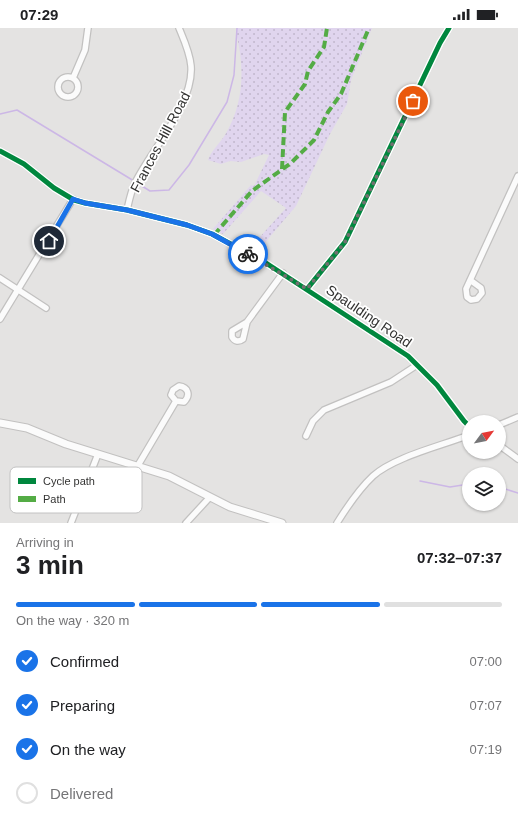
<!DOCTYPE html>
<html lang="en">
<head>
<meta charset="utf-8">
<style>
  body { margin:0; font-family:Arial,sans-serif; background:#f2f2f2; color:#202124; height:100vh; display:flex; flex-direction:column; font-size:15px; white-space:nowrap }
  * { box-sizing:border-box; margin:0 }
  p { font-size:13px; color:#757577 }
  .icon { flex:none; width:22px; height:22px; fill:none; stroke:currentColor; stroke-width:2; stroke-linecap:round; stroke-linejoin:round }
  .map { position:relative; height:495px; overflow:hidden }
  .drawer { display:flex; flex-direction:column; background:#fff; flex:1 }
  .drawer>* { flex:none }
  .needle { width:26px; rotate:58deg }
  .tools { position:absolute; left:462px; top:387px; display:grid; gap:8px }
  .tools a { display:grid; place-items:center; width:44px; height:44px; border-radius:50%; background:#fff; box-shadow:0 1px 3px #0004; font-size:20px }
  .pin { position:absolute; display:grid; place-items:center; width:34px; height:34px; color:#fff; margin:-17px; border:2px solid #fff; border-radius:50%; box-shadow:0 1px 4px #0007 }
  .courier { position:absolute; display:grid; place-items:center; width:40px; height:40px; margin:-20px; border:3px solid #1a73e8; border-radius:50%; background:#fff; color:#222; box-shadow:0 1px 5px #0007 }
  .summary em { font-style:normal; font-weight:700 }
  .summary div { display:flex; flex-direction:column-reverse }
  .summary { display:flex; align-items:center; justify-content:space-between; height:68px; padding:0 16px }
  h1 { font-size:26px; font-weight:700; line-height:30px }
  .bar { display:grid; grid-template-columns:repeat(4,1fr); gap:6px 4px; align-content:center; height:48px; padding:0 16px }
  .bar i { height:5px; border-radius:3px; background:#e0e0e0 }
  .bar .active { background:#1a73e8 }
  .bar p { grid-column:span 4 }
  ol { padding:0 16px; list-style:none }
  li { display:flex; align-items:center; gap:12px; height:44px }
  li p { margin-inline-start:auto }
  li .icon { padding:4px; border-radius:50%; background:#1a73e8; color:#fff; stroke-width:4 }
  li:last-child { color:#757577 }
  li i { width:22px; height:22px; border:2px solid #e0e0e0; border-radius:50% }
  .status { display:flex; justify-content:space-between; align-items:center; height:28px; padding:0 20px; background:#fff; direction:ltr }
  .status svg { height:11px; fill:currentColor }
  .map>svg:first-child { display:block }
  .park { fill:url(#park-dots) }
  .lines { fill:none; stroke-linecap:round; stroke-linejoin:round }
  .stream { stroke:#ccb7e6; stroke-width:1.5 }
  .minor-casing { stroke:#c2c1c0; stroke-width:8 }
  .major-casing { stroke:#c2c1c0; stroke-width:9 }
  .minor { stroke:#fbfbfb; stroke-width:5.5 }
  .major { stroke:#fbfbfb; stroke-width:7 }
  .quiet { stroke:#54ac45; stroke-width:4; stroke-dasharray:8 4; stroke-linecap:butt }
  .cycleway-casing { stroke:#fff; stroke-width:8 }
  .cycleway { stroke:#00873e; stroke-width:5 }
  .done { stroke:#717170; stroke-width:4; stroke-dasharray:0 7.2 }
  .route { stroke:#1a73e8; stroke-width:5 }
  .labels { text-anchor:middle; stroke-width:3.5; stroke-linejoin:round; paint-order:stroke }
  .street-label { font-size:14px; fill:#333332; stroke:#fff }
  .key { fill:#fff; stroke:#c2c2c2; stroke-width:1 }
  .key-label { font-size:11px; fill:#333332 }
</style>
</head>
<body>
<div class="status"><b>07:29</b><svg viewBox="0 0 49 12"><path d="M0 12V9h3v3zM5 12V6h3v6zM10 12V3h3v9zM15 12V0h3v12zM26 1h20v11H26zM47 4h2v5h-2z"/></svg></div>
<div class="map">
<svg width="518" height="495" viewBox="0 0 518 495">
  <defs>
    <pattern id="park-dots" width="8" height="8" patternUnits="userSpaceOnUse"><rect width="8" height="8" fill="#e0d5ee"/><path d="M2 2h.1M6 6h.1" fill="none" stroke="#c1b7cd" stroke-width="1.8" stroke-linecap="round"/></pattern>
  </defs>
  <rect width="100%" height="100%" fill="#e4e3e2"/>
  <path class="park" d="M237,0h135l-21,52 -4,24 -17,30 -34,72 -39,46 -7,-4 36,-40 -25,-17 -38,43 -10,-5 38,-44 3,1 15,-31 -5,-1 -23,8 -11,-1 -9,3 -13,-4c3,-9 12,-17 17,-25 19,-31 20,-68 11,-102z"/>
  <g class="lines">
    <path class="stream" d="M0,86l17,-4 117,71
      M137,155l13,8 19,-1 20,-25 38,-63 7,-27 3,-47
      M420,453l30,6 19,-3
      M499,459l19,6"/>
    <g class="minor-casing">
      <path id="minor" d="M58 59a10 10 0 1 1 20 0a10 10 0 1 1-20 0Z
        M73,50l12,-28 3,-22
        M0,123l24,13 30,24 20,12 11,3 42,7 60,15 25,9 54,29 142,93 29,29 27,36 5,5
        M127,182c2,-9 4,-19 8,-27 16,-33 59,-79 56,-117 -1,-13 -7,-26 -12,-38
        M0,250l46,30
        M470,252l11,8 1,5 -5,6 -6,1 -4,-3 -1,-8 52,-113
        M307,261l38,-47 95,-199 9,-15
        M0,291l73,-120
        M247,294l-4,17c-4,3 -8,3 -11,-2v-6l15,-9 36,-49
        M499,397l19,-8
        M306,408l7,-15 11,-11 67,-28 26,-17
        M499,417l19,14
        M137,439l39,-66 8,1c7,-7 4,-15 -5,-16l-6,4 -2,5 5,6
        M71,495l27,-69
        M186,495l24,-26
        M337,495c10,-16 22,-34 36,-47 21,-19 68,-30 96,-41"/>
    </g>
    <g class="major-casing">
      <path id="major" d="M0,395l27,5 39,16 103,32 61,31 52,16"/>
    </g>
    <use href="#minor" class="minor"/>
    <use href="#major" class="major"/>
    <path class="quiet" d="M282,141l3,-57 20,-28 3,-13 16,-24 3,-19
      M214,207l38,-44 39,-28 23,-23 14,-28 13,-18 28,-66"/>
    <g class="cycleway-casing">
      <path id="cycleway" d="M0,123l24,13 30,24 20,12 11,3 42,7 60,15 25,9 54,29 142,93 29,29 27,36 5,5
        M307,261l38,-47 95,-199 9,-15"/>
    </g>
    <use href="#cycleway" class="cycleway"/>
  </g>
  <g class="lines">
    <path class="done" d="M248,226l59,35 38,-47 68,-141"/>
    <path class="route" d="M49,213l24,-42 12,4 42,7 60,15 25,9 36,20"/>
  </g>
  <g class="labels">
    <g class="street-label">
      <text transform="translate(160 114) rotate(-62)" y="5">Frances Hill Road</text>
      <text transform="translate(369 288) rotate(34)" y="5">Spaulding Road</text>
    </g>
  </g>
  <rect x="10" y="439" width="132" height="46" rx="6" class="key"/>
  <rect x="18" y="450" width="18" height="6" fill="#00873e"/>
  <rect x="18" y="468" width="18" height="6" fill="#54ac45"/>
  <g class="key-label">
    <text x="43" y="457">Cycle path</text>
    <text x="43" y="475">Path</text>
  </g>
</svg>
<div class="tools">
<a><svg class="needle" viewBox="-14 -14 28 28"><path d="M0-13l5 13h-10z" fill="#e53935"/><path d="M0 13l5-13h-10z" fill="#757577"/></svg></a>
<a><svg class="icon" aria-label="layers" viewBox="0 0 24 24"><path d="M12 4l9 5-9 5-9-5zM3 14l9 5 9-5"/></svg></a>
</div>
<div class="pin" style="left:413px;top:73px;background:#ea580c"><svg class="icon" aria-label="bag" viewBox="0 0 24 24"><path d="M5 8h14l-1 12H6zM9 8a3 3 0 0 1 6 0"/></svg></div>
<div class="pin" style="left:49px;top:213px;background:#1f2937"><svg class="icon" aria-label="home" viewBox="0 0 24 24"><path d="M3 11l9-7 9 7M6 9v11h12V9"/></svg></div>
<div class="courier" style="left:248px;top:226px"><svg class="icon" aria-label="bike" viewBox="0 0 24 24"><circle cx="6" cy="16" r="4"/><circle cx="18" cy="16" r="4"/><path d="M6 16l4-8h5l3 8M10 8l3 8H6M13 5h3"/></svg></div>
</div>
<section class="drawer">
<div class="summary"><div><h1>3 min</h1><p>Arriving in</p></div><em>07:32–07:37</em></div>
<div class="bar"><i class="active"></i><i class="active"></i><i class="active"></i><i></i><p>On the way · 320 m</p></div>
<ol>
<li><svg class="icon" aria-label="check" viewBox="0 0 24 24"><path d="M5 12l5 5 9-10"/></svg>Confirmed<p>07:00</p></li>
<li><svg class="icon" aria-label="check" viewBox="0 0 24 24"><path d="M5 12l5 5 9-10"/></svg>Preparing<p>07:07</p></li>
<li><svg class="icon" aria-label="check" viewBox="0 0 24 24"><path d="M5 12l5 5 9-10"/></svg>On the way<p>07:19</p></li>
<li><i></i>Delivered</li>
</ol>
</section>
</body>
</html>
